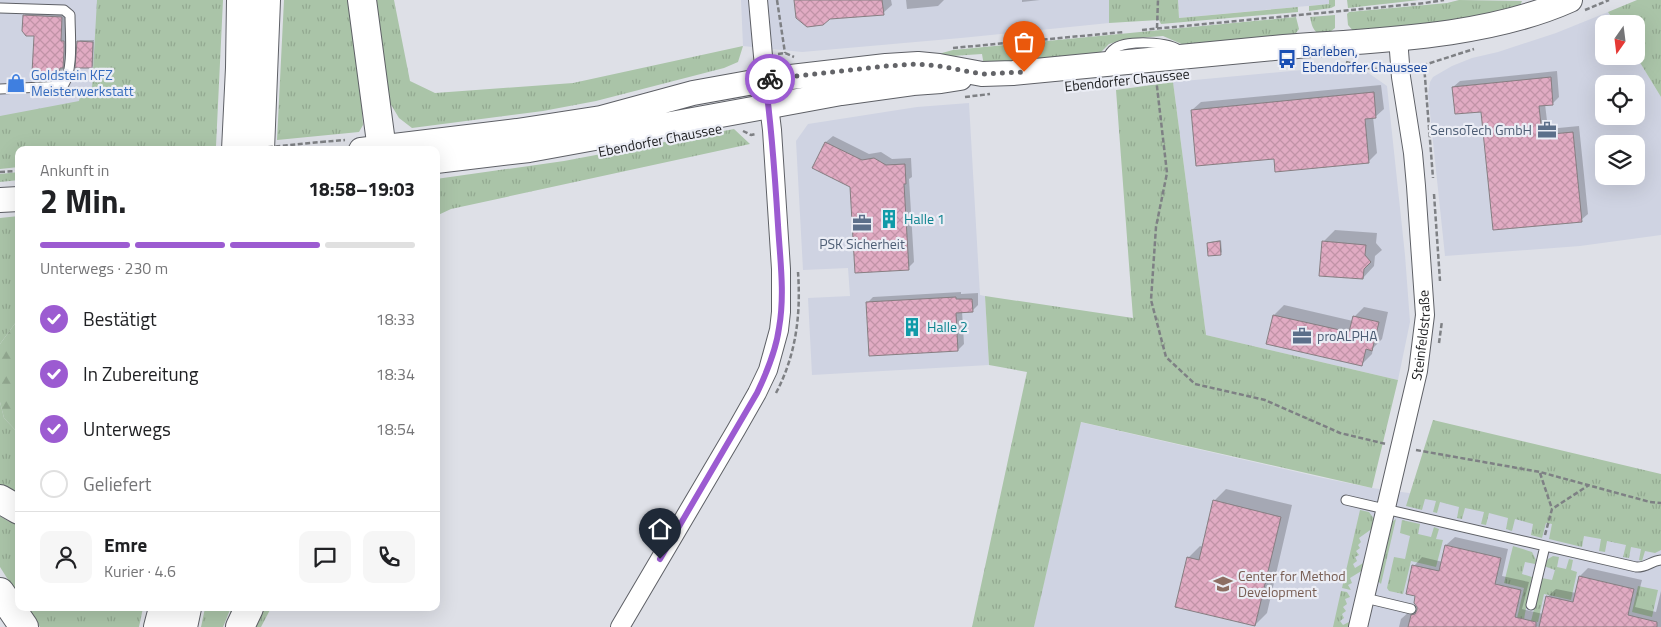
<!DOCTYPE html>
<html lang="de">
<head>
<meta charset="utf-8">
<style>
  body { margin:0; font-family:"Titillium Web",sans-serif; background:#f6f6f6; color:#202124; height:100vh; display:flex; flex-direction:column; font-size:19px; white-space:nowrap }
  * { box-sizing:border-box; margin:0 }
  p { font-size:16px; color:#757577 }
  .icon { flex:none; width:28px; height:28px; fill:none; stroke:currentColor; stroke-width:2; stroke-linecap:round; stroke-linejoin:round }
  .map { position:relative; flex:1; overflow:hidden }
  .details { position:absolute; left:15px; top:146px; width:425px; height:465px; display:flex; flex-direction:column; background:#fff; border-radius:10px; box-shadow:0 5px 20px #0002 }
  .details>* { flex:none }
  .needle { width:32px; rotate:194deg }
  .fabs { position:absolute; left:1595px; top:15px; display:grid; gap:10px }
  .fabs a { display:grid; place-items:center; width:50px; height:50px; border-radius:10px; background:#fff; box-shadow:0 5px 20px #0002; font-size:25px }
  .pin { position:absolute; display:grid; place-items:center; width:42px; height:42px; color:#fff; margin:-51px -21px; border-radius:50% 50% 50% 0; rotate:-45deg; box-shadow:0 0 5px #0007 }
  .pin .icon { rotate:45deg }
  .courier { position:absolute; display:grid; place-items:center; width:50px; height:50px; margin:-25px; border:4px solid #9c5bd1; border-radius:50%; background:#fff; color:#222; box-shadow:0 1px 6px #0007 }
  .overview em { font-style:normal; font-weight:700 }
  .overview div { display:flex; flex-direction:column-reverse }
  .overview { display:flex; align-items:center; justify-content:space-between; height:85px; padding:0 25px }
  h1 { font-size:32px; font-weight:700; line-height:38px }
  .bar { display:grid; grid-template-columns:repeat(4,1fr); gap:8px 5px; align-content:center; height:60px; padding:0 25px }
  .bar i { height:6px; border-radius:4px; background:#e0e0e0 }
  .bar .selected { background:#9c5bd1 }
  .bar p { grid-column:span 4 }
  .line { display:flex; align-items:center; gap:12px; padding:0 25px; border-top:1px solid #e0e0e0 }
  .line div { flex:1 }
  .round { display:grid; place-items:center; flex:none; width:52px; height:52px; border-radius:10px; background:#f6f6f6 }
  ol { padding:0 25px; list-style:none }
  li { display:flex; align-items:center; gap:15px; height:55px }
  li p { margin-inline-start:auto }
  li .icon { padding:5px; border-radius:50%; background:#9c5bd1; color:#fff; stroke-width:4 }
  li:last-child { color:#757577 }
  li i { width:28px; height:28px; border:2px solid #e0e0e0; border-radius:50% }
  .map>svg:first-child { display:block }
  .built { fill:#cfd3e2; fill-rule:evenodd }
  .grass { fill:url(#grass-tufts) }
  .forest { fill:url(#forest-firs) }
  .shadow { fill:#0003 }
  .building { fill:url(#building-cross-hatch); stroke:#867e82 }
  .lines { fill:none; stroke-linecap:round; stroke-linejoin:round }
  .lane-casing { stroke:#5e6066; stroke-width:11 }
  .street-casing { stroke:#5e6066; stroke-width:20 }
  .secondary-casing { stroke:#5e6066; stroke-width:26 }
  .highway-casing { stroke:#5e6066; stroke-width:30 }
  .path { stroke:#7e8084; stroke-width:2.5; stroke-dasharray:5 2.5; stroke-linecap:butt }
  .lane { stroke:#fff; stroke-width:9 }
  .street { stroke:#fff; stroke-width:18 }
  .secondary { stroke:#fff; stroke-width:24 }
  .highway { stroke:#fff; stroke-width:28 }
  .path-bridge { stroke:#7e8084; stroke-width:2.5; stroke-dasharray:5 2.5; stroke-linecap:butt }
  .done { stroke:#636468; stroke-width:5; stroke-dasharray:0 9 }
  .route { stroke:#9c5bd1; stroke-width:6 }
  .labels { text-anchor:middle; stroke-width:4.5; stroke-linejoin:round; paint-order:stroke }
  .transit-label { font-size:14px; fill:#164399; stroke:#ebedf5; text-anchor:start }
  .shop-label { font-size:14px; fill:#366cbe; stroke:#ebedf5; text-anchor:start }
  .street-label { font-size:14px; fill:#212224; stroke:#ebedf5 }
  .service-label { font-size:14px; fill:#4e5e75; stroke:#ebedf5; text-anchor:end }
  .culture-label { font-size:14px; fill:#0d838f; stroke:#ebedf5; text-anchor:start }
  .education-label { font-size:14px; fill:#785e54; stroke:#ebedf5; text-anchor:start }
</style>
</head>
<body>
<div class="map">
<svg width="1661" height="627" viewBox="0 0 1661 627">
  <defs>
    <pattern id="grass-tufts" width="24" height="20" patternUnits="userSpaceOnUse" patternTransform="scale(1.25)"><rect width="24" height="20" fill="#aac4a8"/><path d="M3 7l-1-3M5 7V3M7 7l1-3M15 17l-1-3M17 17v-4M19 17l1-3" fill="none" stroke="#92a890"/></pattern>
    <pattern id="forest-firs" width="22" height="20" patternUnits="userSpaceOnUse" patternTransform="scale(1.25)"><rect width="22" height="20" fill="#aac4a8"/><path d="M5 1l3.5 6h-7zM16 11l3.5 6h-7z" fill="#92a890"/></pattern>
    <pattern id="building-cross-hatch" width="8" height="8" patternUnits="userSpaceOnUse" patternTransform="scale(1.25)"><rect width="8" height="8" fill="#e1abc3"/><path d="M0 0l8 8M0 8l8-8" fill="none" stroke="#c193a7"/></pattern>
  </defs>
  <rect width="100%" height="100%" fill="#dee0e7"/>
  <path class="built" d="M0,0h205l-5,130 -200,20z
    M741,0h368v23l-148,15 -159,14 -59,-6z
    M1178,0h152l-1,4 -150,14z
    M1608,12l8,12h-12v32h32l25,41v138l-81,11 -135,10 -17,-162 2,-12 3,-5 19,-11 20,-8 26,-6 58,-19zM1604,84h32v32h-32zM1604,144h32v32h-32z
    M1323,68l44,4 20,14 18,169 5,67 -12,58 -192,-45 -33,-253z
    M969,103l11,192 5,1 4,69 -177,10 -4,-77 42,-2 -2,-28 -45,2 -7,-129 12,-17 109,-17z
    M1080,422l243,56 49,10 37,5 252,55v79h-627z"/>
  <path class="grass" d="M97,0h126l-7,146 -45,4h-152v17l-19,2v-53l79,-15 2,-12 11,-1z
    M284,0h66l8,53 5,72 -4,7 -82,8z
    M374,0h20l16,81 25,12 138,-10 170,-37 -5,16 -14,6 -128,33 -53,10 -131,17 -13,-10 -9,-15z
    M1109,0h69l1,18 119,-11v5l-137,12 -2,-4 -50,3z
    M1329,0h6v6l-4,2 -22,3v-5l20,-2z
    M1347,0h72l-71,8z
    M1459,0l63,1 -3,7 -41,10 -123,15 -7,-8 -1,-11 2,-2 98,-9z
    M1637,0h24v97l-25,-41v-32h-20l-8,-12z
    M1335,15v13l-10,8c-11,-2 -13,-9 -15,-19z
    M1296,17l3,12 -6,8 -109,8 -21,-9 -38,3 -16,5 -10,10 -115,12 -2,-12 -46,3 6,-4 11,-3z
    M1173,82l33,253 192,45 -26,108 -291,-66 -47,205h-62l55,-255 -38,-7 -4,-69 148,22 -17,-228z
    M734,129l16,15 -299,65 -15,7v-37l128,-18z
    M19,172v8l-19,2v-8z
    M19,216v102l-19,26v-126z
    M0,402l4,16 15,16v67l-19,-12z
    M1433,420l228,54v76l-6,3 -10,-2 -3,10 -3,-1 2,-11 -10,-2 -2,11 -6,-1 3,-12 -19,-4 -2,11 -6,-1 2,-12 -17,-3 -2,11 -33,-8 3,-15 -6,-1 -4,15 -11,-3 2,-11 -18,-5 -3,12 -6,-2 2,-11 -19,-5 -3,12 -5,-1 3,-12 -19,-4 -3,11 -5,-1 2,-11 -19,-5 -3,11 -4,-1 3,-11 -11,-2 -3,11 -16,-4z
    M1360,510l9,2 6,8 -2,8 -14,10 2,4 -3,3 2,3 -4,3 3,4 -4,2 2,4 -4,3 2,4 10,-6 -2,8 -13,8 2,5 -4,2 3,5 -9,-2z
    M0,516l8,5 11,4v72l-19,-30z
    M1396,519l-15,65 -4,-4 12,-56z
    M1402,520l18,4 -2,10 13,3 3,-10 5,2 -3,10 7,1 -7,27 -25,-6 -8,33 -14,-3 -2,-3 7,-31 11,2 5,-23 -10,-3z
    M1513,546l19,6 4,8 -1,4 -10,-2 -3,12 10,3 -8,42 -7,-1 7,-30 -20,-5z
    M1553,556l6,1 -2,10 9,2 3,-10 4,1 -2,10 6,2 -6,28 -27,-6 -6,28 -7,-1 11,-43 10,2 3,-10 -11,-4 4,-7z
    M1638,586l20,4 -6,27 -20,-5z
    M1341,591l6,1 3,5 -5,2 2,5 -4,3 3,4 -4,3 2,4 -4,3 3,4 8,-4 -1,6h-17z
    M26,608h117l-4,19h-99z
    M205,608h35l-7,16 -3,-14 -7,17h-22z
    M259,608h12l-10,19h-11z"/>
  <path class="forest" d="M19,318v116l-15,-16 -4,-16v-58z"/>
  <path class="shadow" d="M798,0h93l1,5 -9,8z
    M906,0h38l-6,6 -31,3z
    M1022,0h18l-18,2z
    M32,7l38,2 -3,56 -8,9 -35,-58z
    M80,40h14l-1,26 -2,1 -13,-25z
    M1557,71l2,26 -6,6 -8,1 3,25 31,-3 9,88 -7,6 -99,-110 -29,-23 7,-6z
    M1381,85l3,24 -9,8h-2l4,36 -9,9 -93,-5 -83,-47 9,-8z
    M833,136l36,18 12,-2 11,7 19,-1 1,19 -3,2 5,83 -6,6 -57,-82 -37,-18 12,-26z
    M1335,230l42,3 -1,10 6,7 -7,6 -1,10 -11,12 -40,-36z
    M1221,240l1,12 -1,1 -13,-10 2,-1z
    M961,292v2l17,-1v12l-6,6h-10l2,33 -6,6 -91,-47 6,-6z
    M1284,305l69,16 1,-4 10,-10 24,5 -6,27 -9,9 -1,6 -10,10 -88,-49z
    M1226,489l66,16 -25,108 -12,12 -67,-67 12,-12 3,1 11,-46z
    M1455,537l53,12 -6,27 27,6 -7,27 21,5 4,-17 9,-8 20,4 4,-17 8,-8 54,12 -7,27 21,5 5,-21v36h-262l2,-8 9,-8 6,1 2,-3 -4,-43 8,-9 21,5 3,-17z"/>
  <path class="building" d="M794,0h88l2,15 -54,4 -7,6 -16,2 -11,-9z
    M23,15l39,2 -1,24h3v10l-1,17h-3l-1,7 -27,-2 2,-37h-8l-4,-5z
    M77,41l16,1 -1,26h-17z
    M1551,77l2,28 -14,1 3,29 31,-3 9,90 -89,8 -12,-118 -26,2 -3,-27z
    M1374,92l2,26 -11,1 4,44 -94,9 -1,-13 -78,7 -5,-56z
    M825,142l37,18 12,-2 12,7 19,-1 1,20h-2l5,86 -54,3 -5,-86 -38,-19z
    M1220,241l1,14 -13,1 -1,-13z
    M1322,241l44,4 -1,10 6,7 -7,7 -1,10 -44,-3z
    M956,297v2h16l1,13 -17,1 2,38 -89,5 -3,-54z
    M1273,315l76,17 4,-16 26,6 -7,29 -6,-2 -4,17 -96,-22z
    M1213,500l68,17 -26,109 -80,-19 12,-50 12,3z
    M1445,545l56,13 -6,26 26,6 -6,27 21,5v5h-128l3,-12 4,-1 2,-4v-3l-3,-4 1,-7 -9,-2 6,-29 27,6z
    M1579,576l55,13 -6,26 29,7v5h-118l7,-31 27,6z"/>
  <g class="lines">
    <g class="lane-casing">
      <path id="lane" d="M0,8l64,2 6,5c0,20 4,54 -7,71l-63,3
        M1106,62c2,-5 3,-10 8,-13 11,-9 56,-8 66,2
        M1346,500l290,67c10,1 15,-6 25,-7
        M1365,598l46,11
        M1531,605l14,-59"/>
    </g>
    <g class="street-casing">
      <g id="street">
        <path d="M620,627l116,-197 21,-37 11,-23 11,-40 2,-18v-43l-9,-139 -9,-74 -5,-56"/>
        <path id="s1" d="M1358,627l60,-256 7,-56 -9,-129 -3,-33 -12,-76 -3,-39"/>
      </g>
    </g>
    <g class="secondary-casing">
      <path id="secondary" d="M361,150l156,-19 84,-13 92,-25 72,-13 121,-14 32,-2 21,2 43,8 31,-1c91,-8 181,-18 271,-26 92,-7 201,-9 286,-47
        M436,161l93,-11 312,-57 72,-10 28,-2 19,-3
        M0,200l19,-1"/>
    </g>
    <g class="highway-casing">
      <path id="highway" d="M362,0l20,150
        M236,150l4,-82 1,-68
        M260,150l6,-150
        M0,499l19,11
        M0,592l24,35
        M158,627l5,-19
        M183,627l4,-19
        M240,627l9,-19"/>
    </g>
    <path class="path" d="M777,0l8,53
      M1585,10l24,-10
      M1157,28l1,-28
      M1142,30l283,-27 19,-3
      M953,48l171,-16
      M778,54l7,-1 9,4
      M1346,62l26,7h12
      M1424,65l9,113
      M1415,66l9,-1 50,-16
      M1156,78l11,95 -11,54 -5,73 15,57 29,27 70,16 75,33 46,11
      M965,97l25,-3
      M743,131l8,4 5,-1
      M321,142l24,-2
      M0,172l19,-1
      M1434,194l6,87
      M1439,343l3,-22
      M776,393c20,-38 25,-78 22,-121
      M1416,450l124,22 110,30 11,1
      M1540,473l12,36
      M1545,535l7,-26 37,-24"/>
    <use href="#lane" class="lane"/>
    <use href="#street" class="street"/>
    <use href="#secondary" class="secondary"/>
    <use href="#highway" class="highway"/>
    <path class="path-bridge" d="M238,150l83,-8"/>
  </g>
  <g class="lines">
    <path class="done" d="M770,79l116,-13 32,-2 21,2 43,8 42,-2"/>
    <path class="route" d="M660,559l97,-166c10,-21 19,-42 22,-65 6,-34 1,-69 -1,-103 -3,-49 -6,-97 -13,-145l5,-1"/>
  </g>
  <defs>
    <g id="bus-bare" transform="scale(1.5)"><path d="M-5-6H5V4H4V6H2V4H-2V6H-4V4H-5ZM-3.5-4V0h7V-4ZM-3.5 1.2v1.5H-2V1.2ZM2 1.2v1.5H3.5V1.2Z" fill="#1a4fb4" stroke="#ebedf5" stroke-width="2.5" paint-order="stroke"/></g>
    <g id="shop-bare" transform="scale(1.5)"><path d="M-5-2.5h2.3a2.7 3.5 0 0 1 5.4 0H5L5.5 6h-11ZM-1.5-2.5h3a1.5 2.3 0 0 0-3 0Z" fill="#3f7fe0" stroke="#ebedf5" stroke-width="2.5" paint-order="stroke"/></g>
    <g id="office-bare" transform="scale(1.5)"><path d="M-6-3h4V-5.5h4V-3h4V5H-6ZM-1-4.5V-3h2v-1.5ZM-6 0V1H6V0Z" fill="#5c6f8a" stroke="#ebedf5" stroke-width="2.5" paint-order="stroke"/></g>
    <g id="building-bare" transform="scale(1.5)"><path d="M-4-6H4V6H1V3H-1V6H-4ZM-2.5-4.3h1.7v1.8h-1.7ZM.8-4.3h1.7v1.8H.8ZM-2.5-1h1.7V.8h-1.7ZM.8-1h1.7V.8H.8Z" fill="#0f9aa8" stroke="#ebedf5" stroke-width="2.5" paint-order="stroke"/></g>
    <g id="university-bare" transform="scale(1.5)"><path d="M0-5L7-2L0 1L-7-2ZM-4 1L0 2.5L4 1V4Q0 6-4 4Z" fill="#8d6e63" stroke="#ebedf5" stroke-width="2.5" paint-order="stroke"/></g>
  </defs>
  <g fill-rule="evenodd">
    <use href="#bus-bare" x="1287" y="59"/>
    <use href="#shop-bare" x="16" y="83"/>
    <use href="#office-bare" x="1547" y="130"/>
    <use href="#building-bare" x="889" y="219"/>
    <use href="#office-bare" x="862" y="223"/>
    <use href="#building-bare" x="912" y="327"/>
    <use href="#office-bare" x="1302" y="336"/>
    <use href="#university-bare" x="1223" y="584"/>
  </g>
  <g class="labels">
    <g class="transit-label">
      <text x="1302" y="56">Barleben,<tspan x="1302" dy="16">Ebendorfer Chaussee</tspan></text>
    </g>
    <g class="shop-label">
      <text x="31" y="80">Goldstein KFZ<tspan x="31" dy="16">Meisterwerkstatt</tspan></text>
    </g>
    <g class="street-label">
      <text transform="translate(1127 80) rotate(-6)" y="5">Ebendorfer Chaussee</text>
      <text transform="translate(660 140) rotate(-11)" y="5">Ebendorfer Chaussee</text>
      <text dy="5" stroke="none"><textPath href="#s1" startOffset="299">Steinfeldstraße</textPath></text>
    </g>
    <g class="service-label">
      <text x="1532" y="135">SensoTech GmbH</text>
      <text x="862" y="249" text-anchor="middle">PSK Sicherheit</text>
      <text x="1317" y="341" text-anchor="start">proALPHA</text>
    </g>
    <g class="culture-label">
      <text x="904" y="224">Halle 1</text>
      <text x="927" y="332">Halle 2</text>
    </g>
    <g class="education-label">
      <text x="1238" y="581">Center for Method<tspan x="1238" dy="16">Development</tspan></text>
    </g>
  </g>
</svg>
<div class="fabs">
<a><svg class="needle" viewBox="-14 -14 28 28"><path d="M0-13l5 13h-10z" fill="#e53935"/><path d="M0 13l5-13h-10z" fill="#757577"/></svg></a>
<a><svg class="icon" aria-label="locate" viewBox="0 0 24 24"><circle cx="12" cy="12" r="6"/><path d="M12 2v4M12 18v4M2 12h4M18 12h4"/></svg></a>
<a><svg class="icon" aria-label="layers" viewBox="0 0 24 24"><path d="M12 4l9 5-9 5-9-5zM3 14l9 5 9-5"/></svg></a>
</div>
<div class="pin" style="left:1024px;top:72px;background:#ea580c"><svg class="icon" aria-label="bag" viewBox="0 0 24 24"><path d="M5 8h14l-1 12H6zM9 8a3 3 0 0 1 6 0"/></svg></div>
<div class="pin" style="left:660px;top:559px;background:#1f2937"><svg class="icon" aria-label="home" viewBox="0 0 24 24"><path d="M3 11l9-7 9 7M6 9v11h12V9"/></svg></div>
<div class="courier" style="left:770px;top:79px"><svg class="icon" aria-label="bike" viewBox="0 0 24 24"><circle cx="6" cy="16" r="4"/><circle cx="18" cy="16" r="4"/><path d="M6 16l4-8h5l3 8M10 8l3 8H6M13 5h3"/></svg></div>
<section class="details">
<div class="overview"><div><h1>2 Min.</h1><p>Ankunft in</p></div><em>18:58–19:03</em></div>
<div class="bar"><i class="selected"></i><i class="selected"></i><i class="selected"></i><i></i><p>Unterwegs · 230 m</p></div>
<ol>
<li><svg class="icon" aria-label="check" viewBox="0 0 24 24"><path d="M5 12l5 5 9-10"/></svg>Bestätigt<p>18:33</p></li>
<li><svg class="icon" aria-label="check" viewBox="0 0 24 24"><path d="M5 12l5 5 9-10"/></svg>In Zubereitung<p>18:34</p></li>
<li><svg class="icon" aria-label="check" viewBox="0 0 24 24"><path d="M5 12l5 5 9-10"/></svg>Unterwegs<p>18:54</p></li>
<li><i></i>Geliefert</li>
</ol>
<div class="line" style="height:90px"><a class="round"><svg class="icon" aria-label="person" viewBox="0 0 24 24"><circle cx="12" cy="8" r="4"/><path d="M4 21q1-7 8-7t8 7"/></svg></a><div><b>Emre</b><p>Kurier · 4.6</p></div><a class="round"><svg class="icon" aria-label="chat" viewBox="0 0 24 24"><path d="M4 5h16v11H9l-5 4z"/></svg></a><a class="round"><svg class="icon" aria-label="phone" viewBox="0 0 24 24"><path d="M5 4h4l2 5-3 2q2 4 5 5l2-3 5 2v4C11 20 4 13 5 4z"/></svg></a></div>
</section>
</div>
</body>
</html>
